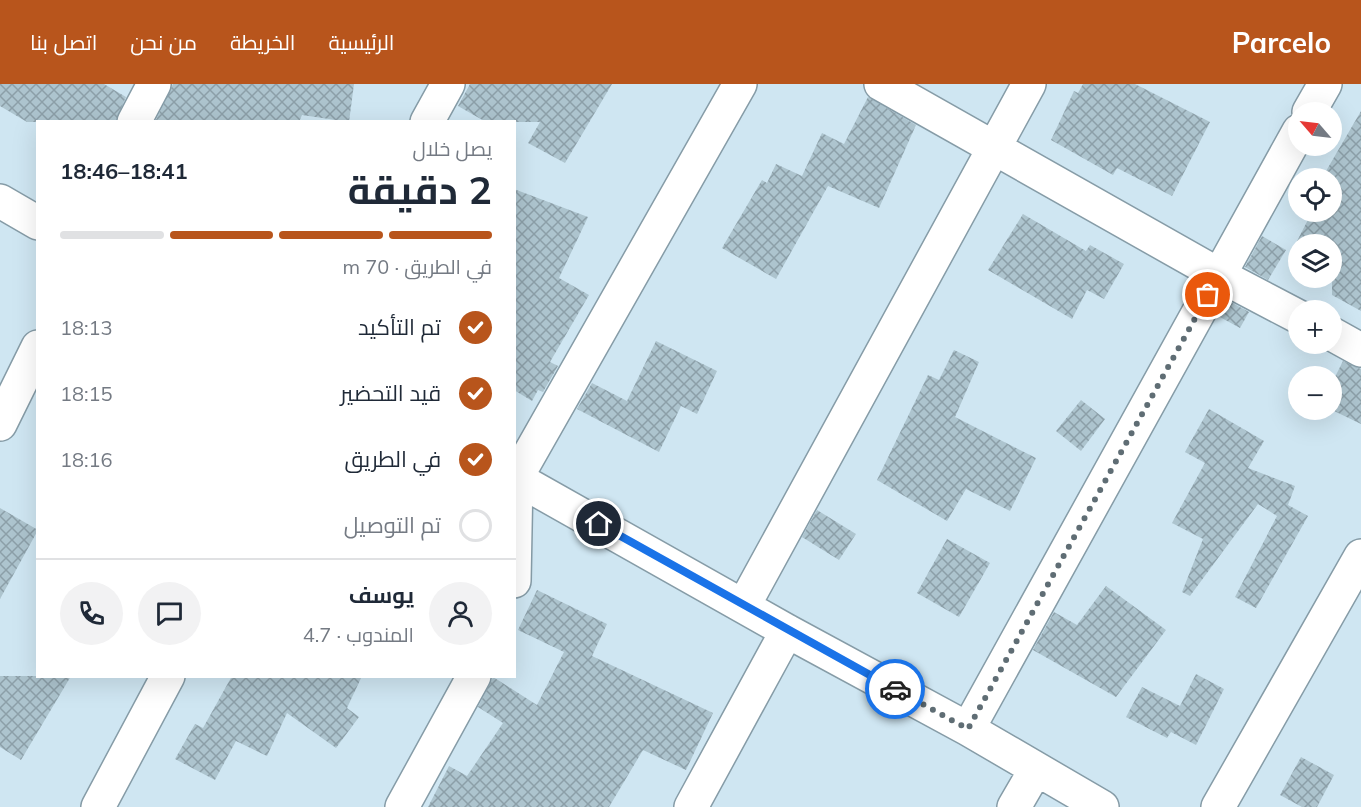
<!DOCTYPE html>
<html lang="ar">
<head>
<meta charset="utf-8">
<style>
  body { margin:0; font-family:Mulish,Cairo,sans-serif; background:#f2f2f3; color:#1f2937; direction:rtl; height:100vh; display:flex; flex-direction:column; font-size:22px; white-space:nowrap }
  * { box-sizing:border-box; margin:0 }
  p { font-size:20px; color:#747a83 }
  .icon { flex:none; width:33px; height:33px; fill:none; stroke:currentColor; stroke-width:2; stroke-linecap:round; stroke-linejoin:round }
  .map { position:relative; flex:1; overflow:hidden; direction:ltr }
  .drawer { position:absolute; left:36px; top:36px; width:480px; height:558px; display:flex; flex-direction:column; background:#fff; border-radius:0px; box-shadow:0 6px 24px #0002; direction:rtl }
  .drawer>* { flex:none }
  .needle { width:39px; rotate:298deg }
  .buttons { position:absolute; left:1288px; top:18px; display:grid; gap:12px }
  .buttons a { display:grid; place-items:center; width:54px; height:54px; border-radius:50%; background:#fff; box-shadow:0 6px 24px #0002; font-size:30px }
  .pin { position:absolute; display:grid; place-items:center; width:51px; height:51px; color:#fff; margin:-26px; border:3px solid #fff; border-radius:50%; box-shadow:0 2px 6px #0007 }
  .courier { position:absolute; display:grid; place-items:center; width:60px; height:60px; margin:-30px; border:4px solid #1a73e8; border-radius:50%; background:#fff; color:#222; box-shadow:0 2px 8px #0007 }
  .headline em { font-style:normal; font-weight:700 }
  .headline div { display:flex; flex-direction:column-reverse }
  .headline { display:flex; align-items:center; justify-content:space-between; height:102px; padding:0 24px }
  h1 { font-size:39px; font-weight:700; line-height:45px }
  .bar { display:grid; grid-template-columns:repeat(4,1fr); gap:9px 6px; align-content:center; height:72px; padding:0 24px }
  .bar i { height:8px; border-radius:4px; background:#e0e1e3 }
  .bar .selected { background:#b8551c }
  .bar p { grid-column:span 4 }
  .line { display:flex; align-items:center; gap:15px; padding:0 24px; border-top:2px solid #e0e1e3 }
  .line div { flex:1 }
  .round { display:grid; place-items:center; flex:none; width:63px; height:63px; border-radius:32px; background:#f2f2f3 }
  ol { padding:0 24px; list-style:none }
  li { display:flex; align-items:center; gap:18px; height:66px }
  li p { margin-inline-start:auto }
  li .icon { padding:6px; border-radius:50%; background:#b8551c; color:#fff; stroke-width:4 }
  li:last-child { color:#747a83 }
  li i { width:33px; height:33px; border:3px solid #e0e1e3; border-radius:50% }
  header { display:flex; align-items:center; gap:36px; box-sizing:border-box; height:84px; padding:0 30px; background:#b8551c; color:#fff }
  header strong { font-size:28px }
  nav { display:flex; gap:33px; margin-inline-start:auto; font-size:21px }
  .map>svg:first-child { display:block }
  .building { fill:url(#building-cross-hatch) }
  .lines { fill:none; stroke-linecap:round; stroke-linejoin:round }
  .minor-casing { stroke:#869ca7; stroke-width:36 }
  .minor { stroke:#fff; stroke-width:33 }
  .done { stroke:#5f6d74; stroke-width:6; stroke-dasharray:0 10.8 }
  .route { stroke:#1a73e8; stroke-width:8 }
</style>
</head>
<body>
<header>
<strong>Parcelo</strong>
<nav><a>الرئيسية</a><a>الخريطة</a><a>من نحن</a><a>اتصل بنا</a></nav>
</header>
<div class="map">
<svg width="1361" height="723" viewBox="0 0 1361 723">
  <defs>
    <pattern id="building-cross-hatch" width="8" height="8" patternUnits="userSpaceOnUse" patternTransform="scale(1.5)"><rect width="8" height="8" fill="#adc4ce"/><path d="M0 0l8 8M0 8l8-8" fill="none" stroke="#8c9fa8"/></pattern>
  </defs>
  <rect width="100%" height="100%" fill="#cfe6f2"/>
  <path class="building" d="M0,0h104l22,13 -11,25h-88l-27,-16z
    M173,0h181l-5,38 -47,-7 -3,7h-144z
    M470,0h142l-47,79 -37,-20 12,-21h-54l-28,-16z
    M1083,0h52l75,38 -38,74 -55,-28 -4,7 -62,-35 23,-49 4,2z
    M868,13l48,28 -37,83 -51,-22 -52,93 -54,-31 40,-68 5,3 9,-19 26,12 20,-43 22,11z
    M1361,27v200l-29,-16v-51h-33v6l-5,-3 18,-35h20v-34h-10z
    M514,105l74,28 -29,61 30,17 -39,67 8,4 -15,26 -5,-2 -6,11 -18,-11z
    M1023,130l63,37 4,-6 34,19 -20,35 -17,-9 -15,29 -84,-49z
    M1262,152l24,14 -18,30 -23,-13z
    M1227,216l22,12 -9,16 -22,-12z
    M656,257l61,30 -20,43 -16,-8 -22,46 -82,-43 15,-26 35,18z
    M954,266l25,12 -24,55 81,41 -26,53 -44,-22 -19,32 -70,-41 51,-105 11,5z
    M1343,277l18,8v55l-29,-14v-27z
    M1081,316l24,19 -24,32 -25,-20z
    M1209,325l55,32 -16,27 47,18 -7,19 20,11 -52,92 -21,-11 42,-81 -19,-12 -68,92 -8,-4 21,-53 -31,-16 33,-60 -20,-11z
    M0,424l38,22 -38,69z
    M817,426l39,24 -17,26 -37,-23z
    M947,455l43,24 -31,54 -42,-24z
    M1106,502l60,44 -50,67 -83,-47 21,-38 23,13z
    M537,506l70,34 -15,32 121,57 -27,57 -43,-20 -34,57h-181l21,-41 18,10 36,-53 -25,-16 15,-30 44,28 27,-53 -46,-22z
    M1196,590l28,15 -28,56 -25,-13 -4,6 -41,-21 16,-30 38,19z
    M0,592h71l-50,84 -21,-13z
    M232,592h130l-15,32 12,9 -23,31 -49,-35 -20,43 -31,-15 -21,39 -40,-21 20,-35 8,4z
    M1301,673l33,18 -17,32h-15l-22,-12z"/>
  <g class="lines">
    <g class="minor-casing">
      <path id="minor" d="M881,0l338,191 80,42
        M1309,28l16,-28
        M134,38l20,-38
        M427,38l21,-38
        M0,117l38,22
        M1332,250l29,16
        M0,340l38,-77
        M514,393l273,154 181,98 134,78
        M514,497l2,-103 224,-394
        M744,521l285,-521
        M968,645l331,-598
        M98,723l70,-131
        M402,723l72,-131
        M691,723l96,-176
        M1014,723l22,-38
        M1218,723l143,-251"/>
    </g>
    <use href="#minor" class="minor"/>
  </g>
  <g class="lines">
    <path class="done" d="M895,605l73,40 240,-434"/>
    <path class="route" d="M599,440l296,165"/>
  </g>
</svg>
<div class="buttons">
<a><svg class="needle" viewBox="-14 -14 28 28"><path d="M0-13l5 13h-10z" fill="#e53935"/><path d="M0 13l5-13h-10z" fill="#747a83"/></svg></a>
<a><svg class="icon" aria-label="locate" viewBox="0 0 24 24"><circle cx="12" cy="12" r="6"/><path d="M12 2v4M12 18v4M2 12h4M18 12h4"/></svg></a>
<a><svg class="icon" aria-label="layers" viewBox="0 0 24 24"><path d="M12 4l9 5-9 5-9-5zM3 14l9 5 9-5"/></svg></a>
<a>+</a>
<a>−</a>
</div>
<div class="pin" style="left:1208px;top:211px;background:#ea580c"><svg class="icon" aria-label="bag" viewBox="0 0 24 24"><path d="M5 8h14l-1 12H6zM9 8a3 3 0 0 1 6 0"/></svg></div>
<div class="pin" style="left:599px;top:440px;background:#1f2937"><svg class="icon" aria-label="home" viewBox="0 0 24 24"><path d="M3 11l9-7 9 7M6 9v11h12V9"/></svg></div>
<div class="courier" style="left:895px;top:605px"><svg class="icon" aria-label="car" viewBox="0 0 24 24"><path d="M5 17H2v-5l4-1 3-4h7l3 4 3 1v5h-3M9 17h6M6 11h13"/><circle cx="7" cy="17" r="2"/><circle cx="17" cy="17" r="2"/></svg></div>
<section class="drawer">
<div class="headline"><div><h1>2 دقيقة</h1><p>يصل خلال</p></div><em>18:41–18:46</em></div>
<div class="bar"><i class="selected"></i><i class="selected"></i><i class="selected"></i><i></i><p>في الطريق · 70 m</p></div>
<ol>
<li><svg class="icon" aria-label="check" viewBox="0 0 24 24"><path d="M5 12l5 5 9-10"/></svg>تم التأكيد<p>18:13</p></li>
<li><svg class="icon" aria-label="check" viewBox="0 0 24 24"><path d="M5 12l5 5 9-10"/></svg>قيد التحضير<p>18:15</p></li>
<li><svg class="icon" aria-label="check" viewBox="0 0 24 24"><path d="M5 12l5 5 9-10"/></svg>في الطريق<p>18:16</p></li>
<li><i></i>تم التوصيل</li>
</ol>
<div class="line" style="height:108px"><a class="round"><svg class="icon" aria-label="person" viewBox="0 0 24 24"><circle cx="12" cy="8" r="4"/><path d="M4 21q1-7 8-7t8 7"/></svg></a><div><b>يوسف</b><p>المندوب · 4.7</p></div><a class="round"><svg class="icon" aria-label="chat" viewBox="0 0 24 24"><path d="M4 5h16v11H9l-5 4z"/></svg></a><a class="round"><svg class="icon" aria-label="phone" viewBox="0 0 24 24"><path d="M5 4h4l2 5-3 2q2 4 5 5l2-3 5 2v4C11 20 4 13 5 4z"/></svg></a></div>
</section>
</div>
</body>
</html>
